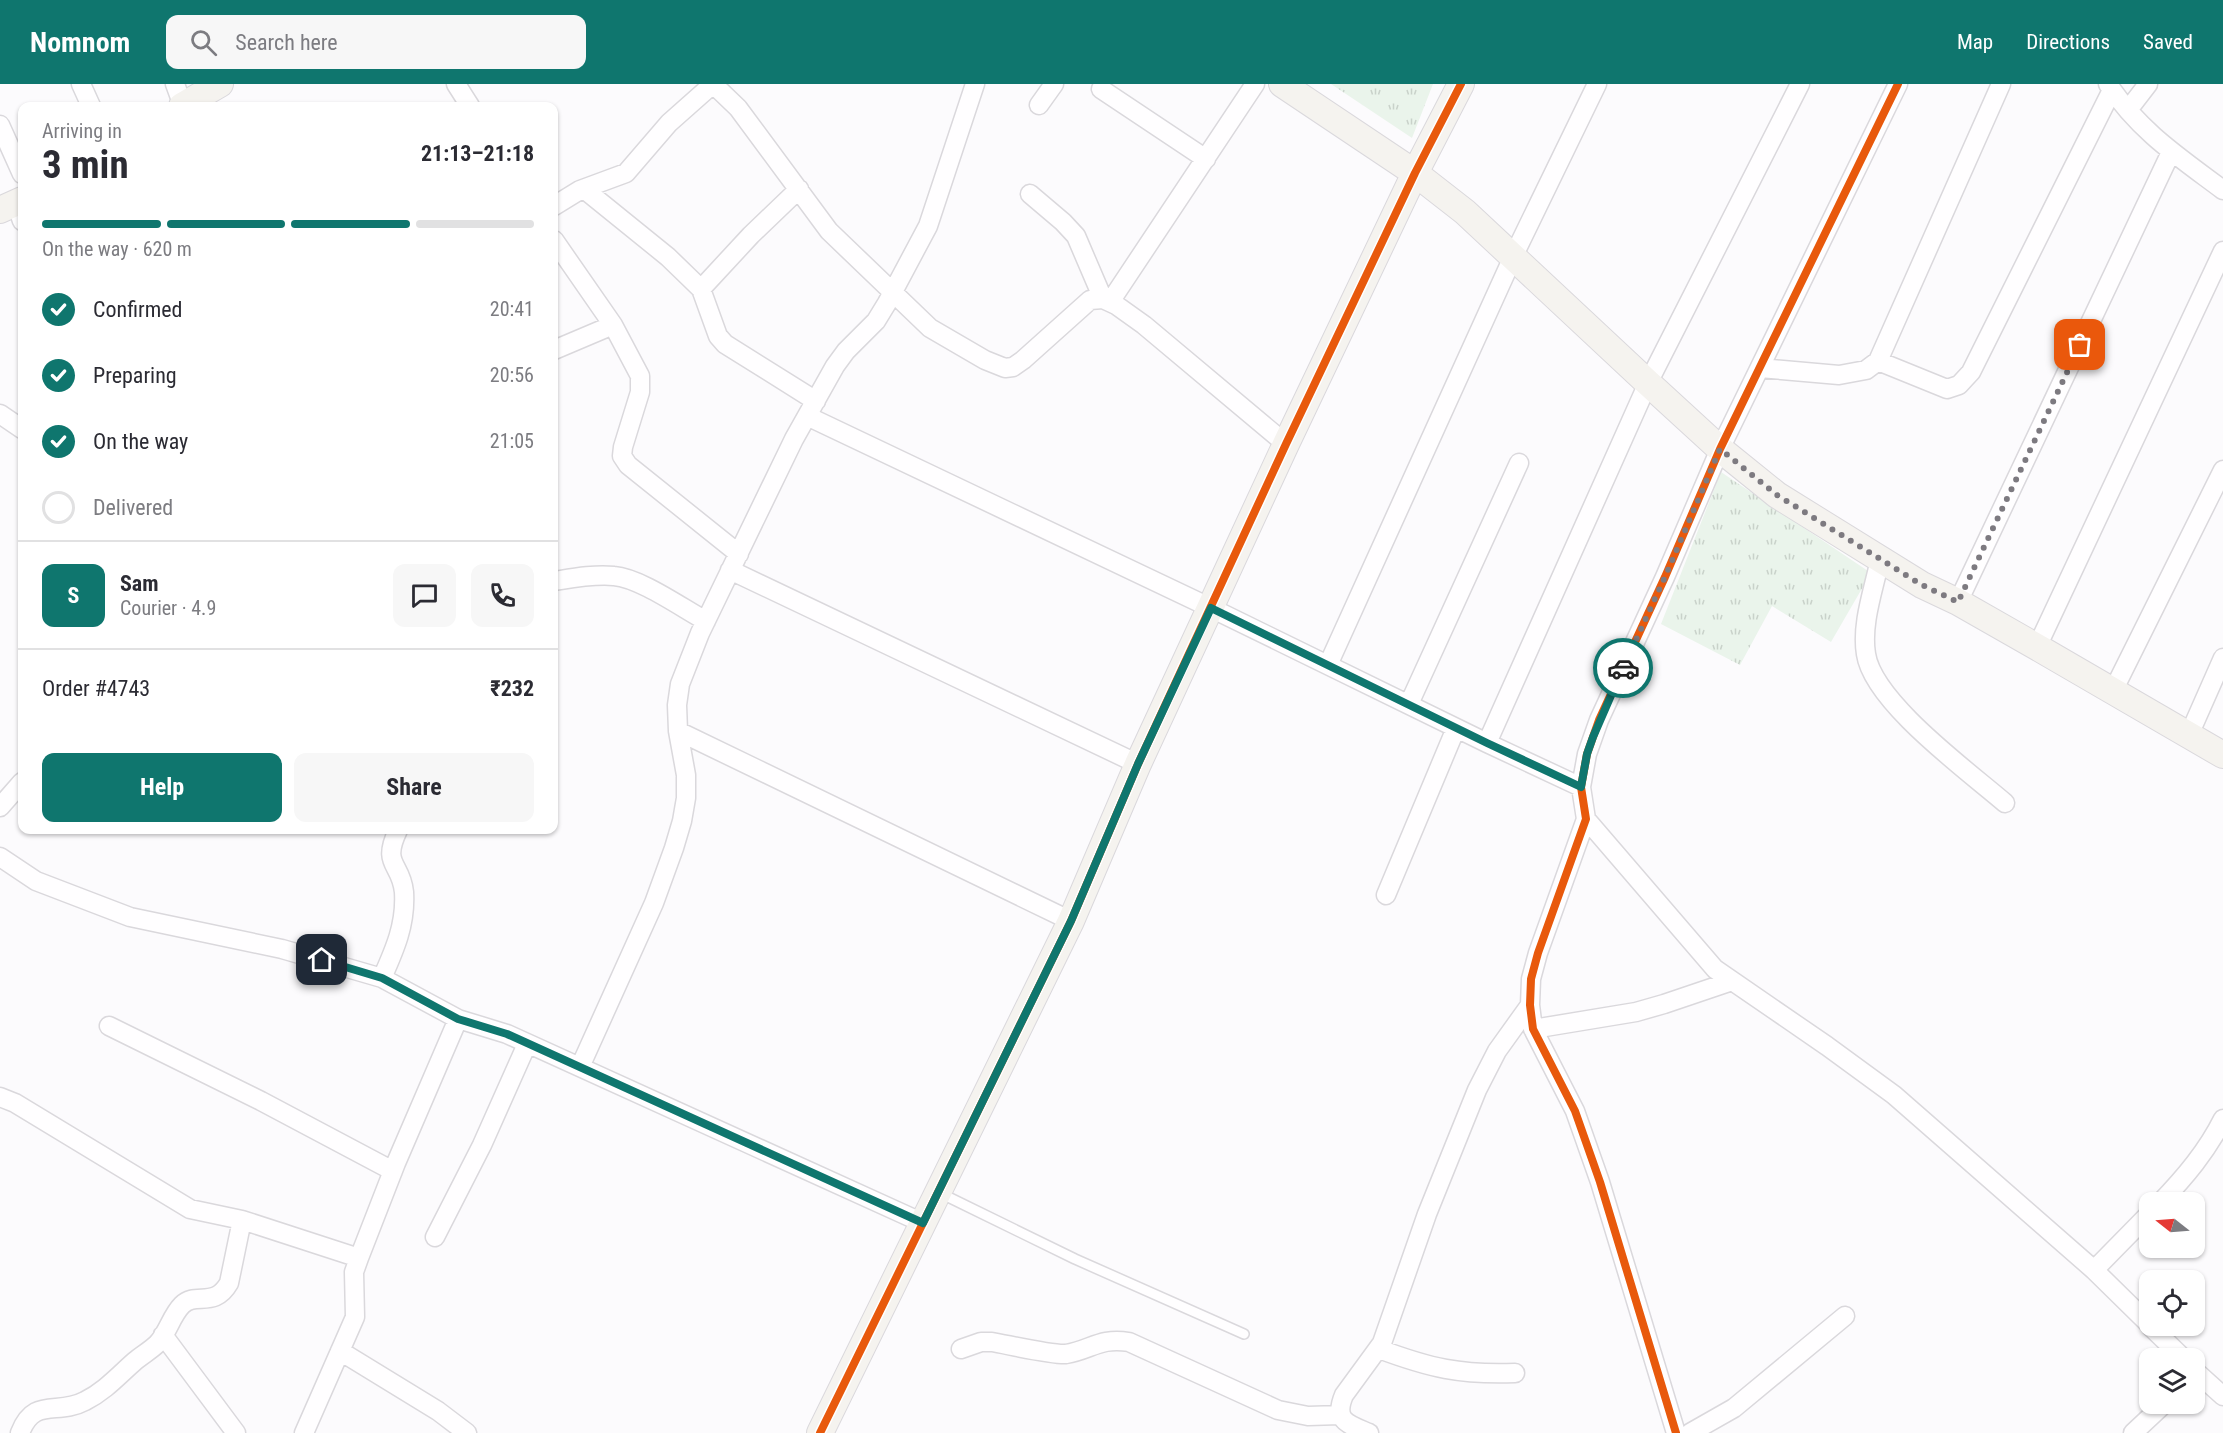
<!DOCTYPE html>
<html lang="en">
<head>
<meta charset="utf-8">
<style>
  body { margin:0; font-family:"Roboto Condensed",sans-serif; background:#f7f7f7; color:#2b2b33; height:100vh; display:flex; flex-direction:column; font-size:22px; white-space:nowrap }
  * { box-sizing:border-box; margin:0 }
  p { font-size:20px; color:#7c7c81 }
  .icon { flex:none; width:33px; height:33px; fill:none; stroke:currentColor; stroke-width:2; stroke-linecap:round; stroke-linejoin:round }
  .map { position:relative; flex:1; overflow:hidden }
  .details { position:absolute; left:18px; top:18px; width:540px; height:732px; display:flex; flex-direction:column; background:#fff; border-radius:12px; box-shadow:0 2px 4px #0004 }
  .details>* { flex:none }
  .needle { width:39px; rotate:287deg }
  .tools { position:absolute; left:2139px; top:1108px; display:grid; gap:12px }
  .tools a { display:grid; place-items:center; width:66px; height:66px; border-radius:12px; background:#fff; box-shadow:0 2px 4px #0004; font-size:30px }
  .pin { position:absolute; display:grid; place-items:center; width:51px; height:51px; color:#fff; margin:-26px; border-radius:12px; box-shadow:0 3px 9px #0006 }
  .courier { position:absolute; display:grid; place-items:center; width:60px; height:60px; margin:-30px; border:4px solid #0f766e; border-radius:50%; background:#fff; color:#222; box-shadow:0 2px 8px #0007 }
  .overview em { font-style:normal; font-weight:700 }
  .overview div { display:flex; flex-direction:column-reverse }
  .overview { display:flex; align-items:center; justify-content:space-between; height:102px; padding:0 24px }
  h1 { font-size:39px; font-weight:700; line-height:45px }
  .bar { display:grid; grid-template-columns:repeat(4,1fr); gap:9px 6px; align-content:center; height:72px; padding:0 24px }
  .bar i { height:8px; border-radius:4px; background:#e1e1e2 }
  .bar .selected { background:#0f766e }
  .bar p { grid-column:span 4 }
  .line { display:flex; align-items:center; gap:15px; padding:0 24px; border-top:2px solid #e1e1e2 }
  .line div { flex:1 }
  .round { display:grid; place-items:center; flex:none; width:63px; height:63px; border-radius:12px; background:#f7f7f7 }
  ol { padding:0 24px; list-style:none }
  li { display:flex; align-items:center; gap:18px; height:66px }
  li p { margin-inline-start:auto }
  li .icon { padding:6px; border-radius:50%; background:#0f766e; color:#fff; stroke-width:4 }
  li:last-child { color:#7c7c81 }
  li i { width:33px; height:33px; border:3px solid #e1e1e2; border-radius:50% }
  .button { display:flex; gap:12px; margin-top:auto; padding:12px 24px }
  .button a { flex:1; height:69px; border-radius:12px; background:#0f766e; color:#fff; font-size:24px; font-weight:700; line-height:69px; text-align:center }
  .button a+a { background:#f7f7f7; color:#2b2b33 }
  header { display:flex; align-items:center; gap:36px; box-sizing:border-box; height:84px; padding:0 30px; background:#0f766e; color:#fff }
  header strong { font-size:28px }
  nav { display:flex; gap:33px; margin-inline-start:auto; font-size:21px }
  .search { width:420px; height:54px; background:#f7f7f7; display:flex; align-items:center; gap:15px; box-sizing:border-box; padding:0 21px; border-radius:12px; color:#7c7c81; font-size:22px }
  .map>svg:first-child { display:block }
  .park { fill:url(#park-tufts) }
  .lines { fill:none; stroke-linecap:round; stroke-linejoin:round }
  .lane-casing { stroke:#dad8dc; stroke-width:12 }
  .street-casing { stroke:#dad8dc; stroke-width:21 }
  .secondary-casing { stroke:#dad8dc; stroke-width:28 }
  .lane { stroke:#fffeff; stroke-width:9 }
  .street { stroke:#fffeff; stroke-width:18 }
  .secondary { stroke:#f5f3ef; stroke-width:26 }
  .cycleway-casing { stroke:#fff; stroke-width:11 }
  .cycleway { stroke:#e8590c; stroke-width:8 }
  .done { stroke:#7d7a80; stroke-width:6; stroke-dasharray:0 10.8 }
  .route { stroke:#0f766e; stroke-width:8 }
</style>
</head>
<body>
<header>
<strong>Nomnom</strong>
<div class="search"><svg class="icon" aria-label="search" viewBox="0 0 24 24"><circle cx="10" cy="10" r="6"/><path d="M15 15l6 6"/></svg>Search here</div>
<nav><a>Map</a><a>Directions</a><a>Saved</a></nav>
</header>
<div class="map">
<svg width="2223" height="1349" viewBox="0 0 2223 1349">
  <defs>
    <pattern id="park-tufts" width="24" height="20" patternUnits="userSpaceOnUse" patternTransform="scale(1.5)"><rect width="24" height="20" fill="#eaf4eb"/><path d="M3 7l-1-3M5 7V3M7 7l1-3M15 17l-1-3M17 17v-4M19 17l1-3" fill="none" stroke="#c9d2ca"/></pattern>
  </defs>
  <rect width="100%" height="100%" fill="#fcfbfd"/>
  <path class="park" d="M1331,0h102l-21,54z
    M1721,388l150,101 -40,69 -59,-36 -32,59 -79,-41z"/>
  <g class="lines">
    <g class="lane-casing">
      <path id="lane" d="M940,1109l135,66 169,75"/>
    </g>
    <g class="street-casing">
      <path id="street" d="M81,0l10,22
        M175,0l8,22
        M456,0l14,22
        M713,0l25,24 91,123 101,97 55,32 20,8 8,-1 10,-7 67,-60 13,-1 13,6 28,20 142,119
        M2108,0c31,47 71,73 115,106
        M1101,5l105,70
        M1039,21l15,-21
        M2128,26l20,-26
        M0,41l22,49
        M584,105l84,68 33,32 17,47 7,8 91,57
        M1030,110l33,28 13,14 27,63
        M16,119l6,18
        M554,122l26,-16 46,-17 43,-50 44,-39
        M554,156l59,85 27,51v16l-17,55 -1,9 6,9 111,89
        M701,205l50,-54 48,-46
        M1110,218l145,-218
        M554,266l59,-25
        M1878,277l69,28 12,-4 12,-13 141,-282
        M1760,284l79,7 27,-5 12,-9 123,-277
        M0,330l22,15
        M807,332l404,192 276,135 94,44
        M1880,475c-6,30 -19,64 -14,95 7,48 102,117 139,149
        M730,486l408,194
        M554,497c19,-3 40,-7 60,-5 26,2 68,32 92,45
        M1958,518l213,-450
        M2037,563l186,-396
        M1328,581l185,-408 84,-173
        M2113,607l110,-221
        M1409,620l110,-241
        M678,647l393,190
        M2189,651l34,-77
        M1487,659l161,-360 152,-299
        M0,723l22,-25
        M1586,735l129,150 112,77 67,49 200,175 56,55
        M0,773l36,24 94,36 152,32 100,29 76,41 49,15 416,189
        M1386,811l70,-167
        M382,894c13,-29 24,-54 22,-86 -3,-30 -23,-26 -6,-62
        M109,942l152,75 132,70
        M1533,945l103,-17 28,-8 68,-23
        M580,983l74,-164 20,-55 8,-27 4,-23v-23l-8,-44 -1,-26 3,-21 20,-51 94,-194 41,-73 11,-15 30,-30 11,-18 41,-77 47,-142
        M0,1013l15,6 175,106 52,11 117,38
        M2160,1119c25,-26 47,-52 63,-84
        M435,1153l47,-92 45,-101
        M2094,1186l56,-57
        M2150,1242l34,33
        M163,1251l73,98
        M961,1265l20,-7h11c17,3 60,13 74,12 25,-4 34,-17 63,-12l149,68 30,6 32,-1
        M1379,1265c51,19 81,26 136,24
        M340,1267l98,60 29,22
        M2194,1286l29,26
        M20,1349c14,-37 37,-17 65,-32 20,-10 34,-26 50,-40 7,-6 16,-11 22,-17 11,-11 14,-28 25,-39 14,-14 32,4 47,-22l13,-63
        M304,1349l51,-116 -1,-45 5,-14 37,-95 62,-144
        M1369,1349c-21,-9 -36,-12 -25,-38l38,-52 45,-129 50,-124 20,-39 33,-46
        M1676,1349l-76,-251 -25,-71 -42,-82 -3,-24 1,-26 7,-26 48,-134 -5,-32 6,-33 12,-34 66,-143 55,-128 178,-365
        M1690,1349l44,-25 111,-92
        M2133,1349l31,-29"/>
    </g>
    <g class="secondary-casing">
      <path id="secondary" d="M1282,0l133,89 50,39 183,171 72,66 57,46 145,90 36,17 79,45 186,108
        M182,22l38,-22
        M0,126l22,-10
        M820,1349l251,-512 67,-157 148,-320 129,-271 46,-89"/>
    </g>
    <use href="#lane" class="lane"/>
    <use href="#street" class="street"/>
    <use href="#secondary" class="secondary"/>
    <g class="cycleway-casing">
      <path id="cycleway" d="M820,1349l251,-512 67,-157 148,-320 129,-271 46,-89
        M1676,1349l-76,-251 -25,-71 -42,-82 -3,-24 1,-26 7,-26 48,-134 -5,-32 6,-33 12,-34 66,-143 55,-128 178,-365"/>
    </g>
    <use href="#cycleway" class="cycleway"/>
  </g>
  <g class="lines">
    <path class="done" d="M1623,584l42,-91 55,-128 57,46 145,90 36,17 122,-257"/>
    <path class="route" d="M322,876l60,18 76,41 49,15 416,189 148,-302 67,-157 73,-156 276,135 94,44 6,-33 6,-17 30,-69"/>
  </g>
</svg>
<div class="tools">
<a><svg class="needle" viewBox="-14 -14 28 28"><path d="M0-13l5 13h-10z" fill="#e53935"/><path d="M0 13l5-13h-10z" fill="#7c7c81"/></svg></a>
<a><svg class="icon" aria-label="locate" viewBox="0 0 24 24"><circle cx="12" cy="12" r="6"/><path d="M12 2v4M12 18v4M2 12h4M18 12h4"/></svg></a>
<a><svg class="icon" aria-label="layers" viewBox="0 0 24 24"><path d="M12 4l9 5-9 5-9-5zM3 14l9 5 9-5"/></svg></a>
</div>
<div class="pin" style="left:2080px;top:261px;background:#ea580c"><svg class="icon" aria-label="bag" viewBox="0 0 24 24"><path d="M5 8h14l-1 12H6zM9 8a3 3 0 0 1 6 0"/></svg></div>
<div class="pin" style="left:322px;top:876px;background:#1f2937"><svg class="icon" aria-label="home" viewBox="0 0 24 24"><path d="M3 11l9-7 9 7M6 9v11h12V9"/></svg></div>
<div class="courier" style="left:1623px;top:584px"><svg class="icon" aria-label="car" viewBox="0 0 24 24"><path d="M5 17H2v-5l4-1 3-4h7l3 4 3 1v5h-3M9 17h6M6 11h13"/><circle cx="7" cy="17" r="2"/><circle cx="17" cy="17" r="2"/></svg></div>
<section class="details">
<div class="overview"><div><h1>3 min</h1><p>Arriving in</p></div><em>21:13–21:18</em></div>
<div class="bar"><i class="selected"></i><i class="selected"></i><i class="selected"></i><i></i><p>On the way · 620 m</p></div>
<ol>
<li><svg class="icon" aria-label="check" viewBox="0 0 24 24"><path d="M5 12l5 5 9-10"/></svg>Confirmed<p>20:41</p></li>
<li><svg class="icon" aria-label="check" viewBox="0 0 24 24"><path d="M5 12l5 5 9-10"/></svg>Preparing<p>20:56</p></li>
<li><svg class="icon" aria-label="check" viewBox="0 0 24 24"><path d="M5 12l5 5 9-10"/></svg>On the way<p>21:05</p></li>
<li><i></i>Delivered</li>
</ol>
<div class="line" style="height:108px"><b class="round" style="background:#0f766e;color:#fff">S</b><div><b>Sam</b><p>Courier · 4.9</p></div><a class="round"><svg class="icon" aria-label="chat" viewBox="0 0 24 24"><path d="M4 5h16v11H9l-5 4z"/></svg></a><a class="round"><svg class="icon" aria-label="phone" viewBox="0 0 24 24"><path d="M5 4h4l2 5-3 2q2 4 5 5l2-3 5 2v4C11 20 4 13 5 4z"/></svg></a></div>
<div class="line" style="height:78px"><div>Order #4743</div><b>₹232</b></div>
<div class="button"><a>Help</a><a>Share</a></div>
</section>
</div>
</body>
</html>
